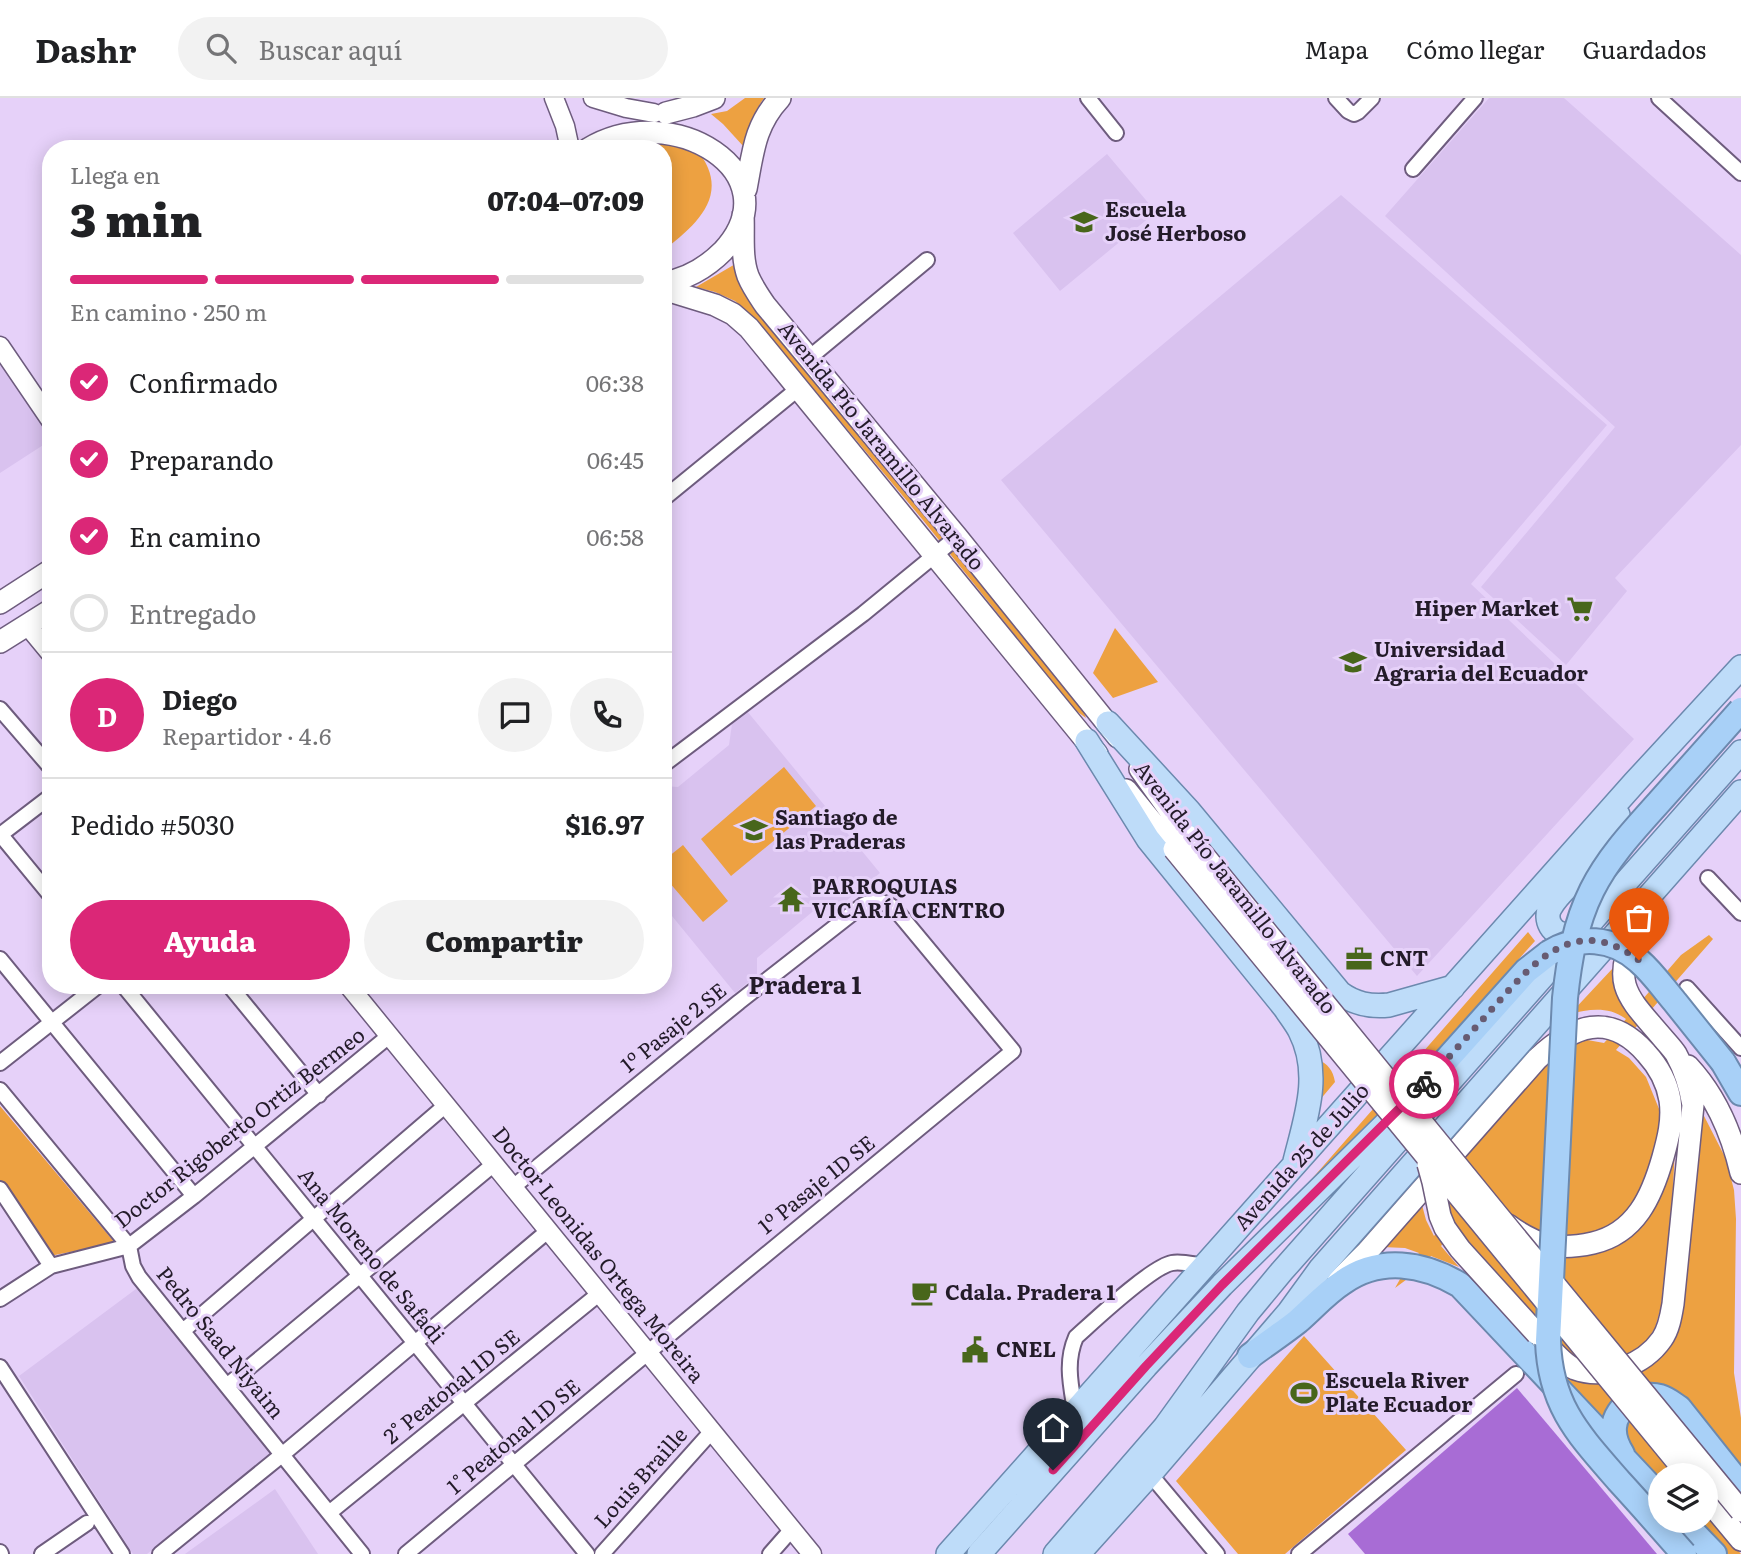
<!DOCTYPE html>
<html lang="es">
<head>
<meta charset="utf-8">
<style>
  body { margin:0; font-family:Literata,serif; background:#f2f2f2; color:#202124; height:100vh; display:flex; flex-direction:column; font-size:26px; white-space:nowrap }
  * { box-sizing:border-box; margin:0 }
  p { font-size:23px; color:#757577 }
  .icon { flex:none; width:38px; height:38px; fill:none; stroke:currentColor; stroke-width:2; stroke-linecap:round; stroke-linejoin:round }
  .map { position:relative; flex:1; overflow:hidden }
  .details { position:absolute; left:42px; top:42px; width:630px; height:854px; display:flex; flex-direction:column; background:#fff; border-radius:28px; box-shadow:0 4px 18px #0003 }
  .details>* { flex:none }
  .fabs { position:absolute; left:1648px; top:1365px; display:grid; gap:14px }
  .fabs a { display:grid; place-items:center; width:70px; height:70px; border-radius:50%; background:#fff; box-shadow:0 4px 18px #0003; font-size:35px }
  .pin { position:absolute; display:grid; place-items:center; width:60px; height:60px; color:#fff; margin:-72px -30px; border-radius:50% 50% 50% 0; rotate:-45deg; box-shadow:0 0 7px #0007 }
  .pin .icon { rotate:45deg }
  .courier { position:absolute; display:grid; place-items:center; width:70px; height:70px; margin:-35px; border:5px solid #db2777; border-radius:50%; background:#fff; color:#222; box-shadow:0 2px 9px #0007 }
  .summary em { font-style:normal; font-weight:800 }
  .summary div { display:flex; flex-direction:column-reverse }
  .summary { display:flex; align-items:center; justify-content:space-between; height:119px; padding:0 28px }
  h1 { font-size:46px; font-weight:800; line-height:52px }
  .bar { display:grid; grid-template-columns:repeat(4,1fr); gap:10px 7px; align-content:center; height:84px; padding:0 28px }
  .bar i { height:9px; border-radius:5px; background:#e0e0e0 }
  .bar .current { background:#db2777 }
  .bar p { grid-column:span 4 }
  .line { display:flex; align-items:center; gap:18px; padding:0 28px; border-top:2px solid #e0e0e0 }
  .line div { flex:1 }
  .round { display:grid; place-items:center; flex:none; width:74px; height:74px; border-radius:37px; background:#f2f2f2 }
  ol { padding:0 28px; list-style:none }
  li { display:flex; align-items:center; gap:21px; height:77px }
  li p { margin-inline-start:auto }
  li .icon { padding:7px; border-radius:50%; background:#db2777; color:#fff; stroke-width:4 }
  li:last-child { color:#757577 }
  li i { width:38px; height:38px; border:4px solid #e0e0e0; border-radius:50% }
  .button { display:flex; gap:14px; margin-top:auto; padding:14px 28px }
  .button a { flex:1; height:80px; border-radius:42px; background:#db2777; color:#fff; font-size:28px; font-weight:800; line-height:80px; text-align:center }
  .button a+a { background:#f2f2f2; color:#202124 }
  header { display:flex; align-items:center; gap:42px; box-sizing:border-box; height:98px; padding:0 35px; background:#fff; border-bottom:2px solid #e0e0e0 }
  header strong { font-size:33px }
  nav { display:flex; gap:38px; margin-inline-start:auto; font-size:24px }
  .search { width:490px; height:63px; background:#f2f2f2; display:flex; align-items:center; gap:18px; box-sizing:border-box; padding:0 24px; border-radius:38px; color:#757577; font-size:26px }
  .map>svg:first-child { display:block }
  .built { fill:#d9c2ef }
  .green { fill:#eda141 }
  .water { fill:#a86cd5 }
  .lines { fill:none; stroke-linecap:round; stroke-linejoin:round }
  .minor-casing { stroke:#6e5c7e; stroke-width:18 }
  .tertiary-casing { stroke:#6e5c7e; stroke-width:21 }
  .secondary-casing { stroke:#6e5c7e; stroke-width:24 }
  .primary-casing { stroke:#6c89ae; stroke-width:26 }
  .trunk-casing { stroke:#6c89ae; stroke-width:28 }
  .minor { stroke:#fff; stroke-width:14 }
  .tertiary { stroke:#fff; stroke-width:18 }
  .secondary { stroke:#fff; stroke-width:21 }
  .primary { stroke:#bedcf9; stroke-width:23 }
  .trunk { stroke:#a8d0f7; stroke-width:24 }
  .secondary-bridge-casing { stroke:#6e5c7e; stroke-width:24; stroke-linecap:butt }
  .trunk-bridge-casing { stroke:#6c89ae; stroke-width:28; stroke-linecap:butt }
  .secondary-bridge { stroke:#fff; stroke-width:21 }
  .trunk-bridge { stroke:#a8d0f7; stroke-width:24 }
  .done { stroke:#675b72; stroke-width:7; stroke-dasharray:0 12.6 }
  .route { stroke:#db2777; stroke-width:9 }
  .labels { text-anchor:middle; stroke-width:6; stroke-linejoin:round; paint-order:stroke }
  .poi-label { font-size:21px; font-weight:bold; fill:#231b29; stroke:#e6d1f9; text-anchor:start }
  .street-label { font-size:21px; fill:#231b29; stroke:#e6d1f9 }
  .quarter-label { font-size:24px; font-weight:bold; fill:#231b29; stroke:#e6d1f9 }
</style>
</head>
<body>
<header>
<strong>Dashr</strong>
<div class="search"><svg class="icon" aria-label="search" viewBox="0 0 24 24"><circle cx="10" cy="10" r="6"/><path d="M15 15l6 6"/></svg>Buscar aquí</div>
<nav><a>Mapa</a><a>Cómo llegar</a><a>Guardados</a></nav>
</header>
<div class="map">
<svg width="1741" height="1456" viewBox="0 0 1741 1456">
  <rect width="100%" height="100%" fill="#e6d1f9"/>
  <path class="built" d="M1489,0h75l177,157v190l-126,133 12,13 -61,74 -85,-78 134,-160 -230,-211z
    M1107,56l49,58 -96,79 -47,-58z
    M1341,97l266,230 -136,159 163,155 -217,237 -416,-496z
    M0,264l51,74v4l-51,33z
    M747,613l133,162 -46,38 -17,-3 -60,50v17l-22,18 -72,-88v-119l15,1 51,-42 3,-21z
    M140,1188l134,166 -127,102h-14l-114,-178z
    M275,1391l43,65h-133z"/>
  <path class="green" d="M745,0h19c-11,15 -16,31 -20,49l-21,-23 -12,-10 16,-3z
    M654,40c12,3 26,4 37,9 7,3 14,13 17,21 15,36 -19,62 -45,83v-102h-25z
    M737,165l190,251 154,191 5,13 -11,-8 -153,-191 -166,-199 -21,-19 -20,-9 -19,-5z
    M1115,530l43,54 -45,16 -20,-25z
    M784,669l32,39 -85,70 -30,-37z
    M683,747l45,56 -25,21 -40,-47v-14z
    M1528,834l7,9 -178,200 -75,72z
    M1709,837l4,4 -97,111 13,8 17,19 29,71 -3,59 -11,100 -6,21 -10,16 -14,9 -55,5 -11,-5 -109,-124 -15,17 18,21 -28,-11 -13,15 -23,17 13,-23 11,-12 -14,-5 -23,-1 39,-46 5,19 8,16 16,-19 -8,-34 105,-124 35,-20 22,4 22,-24c-17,-13 -37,-10 -56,-5l43,-46c0,18 4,33 16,47l52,-60z
    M1317,961c11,5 16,11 18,23l-16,19z
    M0,1008l115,137 -65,13 -50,-75z
    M1703,1016l23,45 8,31 2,29 -2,154 7,45v54l-60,-77 -79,34 -40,-52 24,5h13l80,-65z
    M1304,1238l102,114 -121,104h-47l-62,-73z
    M1628,1319l48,58h-15v9l-35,-41 -1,-17z
    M1706,1414l35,42h-13l-32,-33h10z"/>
  <path class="water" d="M1517,1290l140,166h-292l-17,-20z"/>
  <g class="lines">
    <g class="minor-casing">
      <path id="minor" d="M1088,0l28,35
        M1336,0l12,13 6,3 4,-2 14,-14
        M1659,0l82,75
        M1413,71l62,-71
        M809,260l118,-98
        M663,401l136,-111
        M0,611l51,59
        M663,667l200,-151 94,-77
        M0,736l51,62
        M0,737l51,-39
        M1708,780l33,35
        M0,861l194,237
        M123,887l464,569
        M229,887l90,110
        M1687,890l54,60
        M0,965l99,-78
        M0,992l129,156 4,20 6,11 223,277
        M0,1091l51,77
        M0,1201l51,-33 78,-20 65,-50 195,-160
        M184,1232l262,-225
        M0,1269l122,187
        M228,1287l266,-221
        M1075,1313c-4,-25 -10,-49 1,-74 18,-16 75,-70 96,-74 10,-2 23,2 33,3
        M1150,1376l67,80
        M329,1415l271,-220
        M0,1454l1,2
        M42,1456l45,-31
        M160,1456l123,-100 266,-224
        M406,1456l323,-269 284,-234 -118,-142c-10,-8 -21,-9 -32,-4l-124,97 -226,185
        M602,1456l110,-123
        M770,1456l22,-25
        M1299,1456l217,-180"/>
    </g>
    <g class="tertiary-casing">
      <path id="tertiary" d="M554,0l11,28 5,23
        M593,0l33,10 28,5
        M0,248l51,75
        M27,527l24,29
        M348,887l464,569"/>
    </g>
    <g class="secondary-casing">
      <path id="secondary" d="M666,15l27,-7 21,-8
        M588,51c84,-51 207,24 135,102 -17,17 -36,28 -60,32
        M746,91c7,-36 8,-63 34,-91
        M743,117c1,20 -2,42 5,61 4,10 11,20 17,29l192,232 161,200
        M663,191l52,16 18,9 16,14 348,426
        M0,505l51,-33
        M0,544l51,-32
        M1140,671l48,67
        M1126,692l48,59
        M1688,968c28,30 44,68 53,107
        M1338,1183l29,-29 170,-193c36,-34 72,-48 109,-6 12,13 21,29 24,47 3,20 -2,39 -7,57 -11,39 -27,76 -70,86 -36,8 -56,3 -85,-18
        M1543,1242c9,10 20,24 32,29 30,11 69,-4 87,-30 7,-10 9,-23 11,-35l20,-199c-3,-18 -8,-35 -17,-51 -4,-6 -9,-11 -14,-17 -33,-39 -52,-52 -27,-104
        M1706,1400l35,42"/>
    </g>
    <g class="primary-casing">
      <path id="primary" d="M1108,625l81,88 151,182c15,11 30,14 49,12l64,-18
        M1087,643l61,98 137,169c5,8 11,15 15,23 22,43 6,86 -5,130
        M1584,824c-5,6 -10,11 -17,12 -15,2 -23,-15 -17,-26 8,-15 23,-25 33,-38 14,-16 25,-36 35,-55
        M948,1456l687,-772 106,-115
        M979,1456l167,-188 76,-81 186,-183
        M1055,1456l110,-127 83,-115 34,-41 459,-519
        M1078,1456l72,-80 139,-162 32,-44 420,-476"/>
    </g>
    <g class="trunk-casing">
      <path id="trunk" d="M1723,964l18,31
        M1415,997l111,-124 23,-18
        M1250,1258c16,-12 33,-23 48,-35 15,-13 28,-28 45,-39 37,-26 80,-19 117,3l201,213
        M1622,1356c-5,-8 -9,-17 -8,-27 2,-21 26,-36 46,-30 7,2 13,7 19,11l62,78
        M1682,1423l32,33"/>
    </g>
    <use href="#minor" class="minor"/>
    <use href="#tertiary" class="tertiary"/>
    <use href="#secondary" class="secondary"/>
    <use href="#primary" class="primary"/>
    <use href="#trunk" class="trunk"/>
    <g class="secondary-bridge-casing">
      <path id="secondary-bridge" d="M1188,738l312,382 241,293
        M1174,751l514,626
        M1428,1066l5,18 7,34 5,12 15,21 77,85"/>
    </g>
    <g class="trunk-bridge-casing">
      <path id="trunk-bridge" d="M1549,855c29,-18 64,-16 90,8 14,12 24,27 36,41 16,20 32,40 48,60
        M1684,1456c-21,-24 -43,-49 -65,-73 -40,-46 -69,-75 -71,-140l17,-343c4,-37 10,-74 27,-108 17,-34 43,-61 68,-89 27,-30 54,-61 81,-91"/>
    </g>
    <use href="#secondary-bridge" class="secondary-bridge"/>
    <use href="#trunk-bridge" class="trunk-bridge"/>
  </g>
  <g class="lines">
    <path class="done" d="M1424,986c23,-25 46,-50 68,-75 42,-47 82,-97 147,-49"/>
    <path class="route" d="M1053,1372l93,-104 76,-81 202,-201"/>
  </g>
  <defs>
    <g id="school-bare" transform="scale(2.1)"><path d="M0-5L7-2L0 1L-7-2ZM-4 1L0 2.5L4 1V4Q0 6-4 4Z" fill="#48661b" stroke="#e6d1f9" stroke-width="2.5" paint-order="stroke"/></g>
    <g id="supermarket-bare" transform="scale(2.1)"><path d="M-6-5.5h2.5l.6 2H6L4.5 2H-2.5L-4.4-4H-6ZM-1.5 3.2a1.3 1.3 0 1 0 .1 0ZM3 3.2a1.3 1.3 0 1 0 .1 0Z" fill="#48661b" stroke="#e6d1f9" stroke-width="2.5" paint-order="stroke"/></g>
    <g id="university-bare" transform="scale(2.1)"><path d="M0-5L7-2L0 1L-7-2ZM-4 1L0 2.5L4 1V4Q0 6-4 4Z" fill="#48661b" stroke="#e6d1f9" stroke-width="2.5" paint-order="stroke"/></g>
    <g id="temple-bare" transform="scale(2.1)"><path d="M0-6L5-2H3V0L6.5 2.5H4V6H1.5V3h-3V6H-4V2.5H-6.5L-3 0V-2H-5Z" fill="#48661b" stroke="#e6d1f9" stroke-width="2.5" paint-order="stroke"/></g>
    <g id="office-bare" transform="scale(2.1)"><path d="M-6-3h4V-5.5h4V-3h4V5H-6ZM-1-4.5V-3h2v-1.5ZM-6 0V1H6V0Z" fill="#48661b" stroke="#e6d1f9" stroke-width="2.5" paint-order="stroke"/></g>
    <g id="cafe-bare" transform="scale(2.1)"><path d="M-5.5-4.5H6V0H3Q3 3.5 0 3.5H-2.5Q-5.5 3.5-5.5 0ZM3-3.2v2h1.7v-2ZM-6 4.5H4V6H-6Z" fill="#48661b" stroke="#e6d1f9" stroke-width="2.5" paint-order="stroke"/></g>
    <g id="civic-bare" transform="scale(2.1)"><path d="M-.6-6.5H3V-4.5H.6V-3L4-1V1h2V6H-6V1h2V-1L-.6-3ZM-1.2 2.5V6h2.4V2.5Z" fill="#48661b" stroke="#e6d1f9" stroke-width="2.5" paint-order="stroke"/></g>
    <g id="stadium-bare" transform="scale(2.1)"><path d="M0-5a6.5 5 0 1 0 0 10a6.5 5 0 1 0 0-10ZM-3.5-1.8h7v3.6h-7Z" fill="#48661b" stroke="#e6d1f9" stroke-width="2.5" paint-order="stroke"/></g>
  </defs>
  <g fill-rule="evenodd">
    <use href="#school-bare" x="1084" y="124"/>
    <use href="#supermarket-bare" x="1580" y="511"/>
    <use href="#university-bare" x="1353" y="564"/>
    <use href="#university-bare" x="754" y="732"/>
    <use href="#temple-bare" x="791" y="801"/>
    <use href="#office-bare" x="1359" y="861"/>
    <use href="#cafe-bare" x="924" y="1195"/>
    <use href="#civic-bare" x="975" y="1252"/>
    <use href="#stadium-bare" x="1304" y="1295"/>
  </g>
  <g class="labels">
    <g class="poi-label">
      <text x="1105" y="119">Escuela<tspan x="1105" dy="24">José Herboso</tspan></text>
      <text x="1559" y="518" text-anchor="end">Hiper Market</text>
      <text x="1374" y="559">Universidad<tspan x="1374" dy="24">Agraria del Ecuador</tspan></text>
      <text x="775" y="727">Santiago de<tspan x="775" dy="24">las Praderas</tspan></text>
      <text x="812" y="796">PARROQUIAS<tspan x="812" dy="24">VICARÍA CENTRO</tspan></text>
      <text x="1380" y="868">CNT</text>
      <text x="945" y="1202">Cdala. Pradera 1</text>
      <text x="996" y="1259">CNEL</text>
      <text x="1325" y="1290">Escuela River<tspan x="1325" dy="24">Plate Ecuador</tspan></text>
    </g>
    <g class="street-label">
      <text transform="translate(881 348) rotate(51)" y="7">Avenida Pío Jaramillo Alvarado</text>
      <text transform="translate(1235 790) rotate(52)" y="7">Avenida Pío Jaramillo Alvarado</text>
      <text transform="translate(674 930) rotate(-39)" y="7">1º Pasaje 2 SE</text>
      <text transform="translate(240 1030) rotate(-38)" y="7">Doctor Rigoberto Ortiz Bermeo</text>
      <text transform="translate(1302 1059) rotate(-48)" y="7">Avenida 25 de Julio</text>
      <text transform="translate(817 1087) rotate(-39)" y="7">1º Pasaje 1D SE</text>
      <text transform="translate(598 1157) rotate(51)" y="7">Doctor Leonidas Ortega Moreira</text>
      <text transform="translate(371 1158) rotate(51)" y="7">Ana Moreno de Safadi</text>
      <text transform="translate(220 1245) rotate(51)" y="7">Pedro Saad Niyaim</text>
      <text transform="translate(452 1289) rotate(-39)" y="7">2° Peatonal 1D SE</text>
      <text transform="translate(514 1339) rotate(-40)" y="7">1° Peatonal 1D SE</text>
      <text transform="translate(641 1380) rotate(-48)" y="7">Louis Braille</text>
    </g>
    <g class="quarter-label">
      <text x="805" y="896">Pradera 1</text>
    </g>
  </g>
</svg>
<div class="fabs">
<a><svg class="icon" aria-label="layers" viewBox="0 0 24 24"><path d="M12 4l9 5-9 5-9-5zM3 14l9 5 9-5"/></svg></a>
</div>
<div class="pin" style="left:1639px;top:862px;background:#ea580c"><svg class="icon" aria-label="bag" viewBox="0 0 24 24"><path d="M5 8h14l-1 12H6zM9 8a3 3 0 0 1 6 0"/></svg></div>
<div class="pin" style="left:1053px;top:1372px;background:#1f2937"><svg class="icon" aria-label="home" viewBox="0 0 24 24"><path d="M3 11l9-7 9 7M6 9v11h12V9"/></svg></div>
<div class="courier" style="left:1424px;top:986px"><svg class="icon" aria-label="bike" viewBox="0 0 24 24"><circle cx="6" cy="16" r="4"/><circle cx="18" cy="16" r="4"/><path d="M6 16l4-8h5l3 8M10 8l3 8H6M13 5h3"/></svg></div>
<section class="details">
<div class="summary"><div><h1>3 min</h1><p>Llega en</p></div><em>07:04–07:09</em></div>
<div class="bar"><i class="current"></i><i class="current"></i><i class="current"></i><i></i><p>En camino · 250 m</p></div>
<ol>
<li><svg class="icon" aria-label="check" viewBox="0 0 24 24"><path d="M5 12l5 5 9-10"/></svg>Confirmado<p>06:38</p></li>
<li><svg class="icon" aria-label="check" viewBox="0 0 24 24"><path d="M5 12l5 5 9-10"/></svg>Preparando<p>06:45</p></li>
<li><svg class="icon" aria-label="check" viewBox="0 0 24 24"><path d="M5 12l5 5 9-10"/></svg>En camino<p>06:58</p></li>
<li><i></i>Entregado</li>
</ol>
<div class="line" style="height:126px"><b class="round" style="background:#db2777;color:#fff">D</b><div><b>Diego</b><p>Repartidor · 4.6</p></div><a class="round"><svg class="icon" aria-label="chat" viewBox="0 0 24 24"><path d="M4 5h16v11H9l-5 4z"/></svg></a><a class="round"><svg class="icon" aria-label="phone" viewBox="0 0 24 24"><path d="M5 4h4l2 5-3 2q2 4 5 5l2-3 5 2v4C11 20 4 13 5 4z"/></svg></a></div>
<div class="line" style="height:91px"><div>Pedido #5030</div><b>$16.97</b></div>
<div class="button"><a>Ayuda</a><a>Compartir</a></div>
</section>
</div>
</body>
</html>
